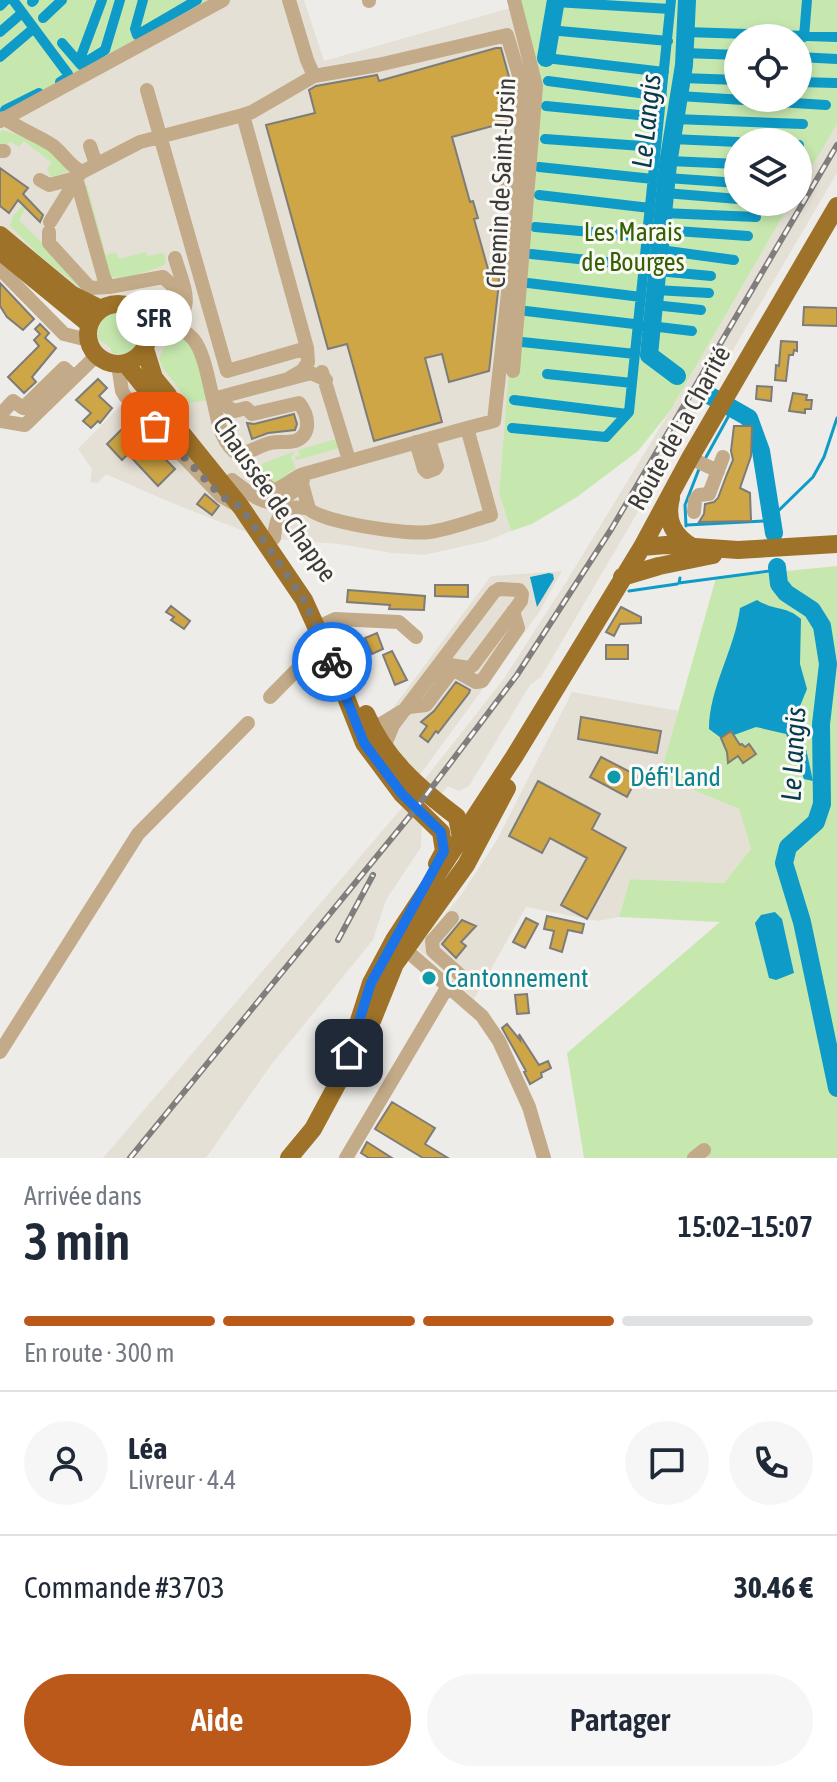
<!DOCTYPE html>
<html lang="fr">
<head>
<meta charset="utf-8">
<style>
  body { margin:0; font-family:"Asap Condensed",sans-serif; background:#f6f6f7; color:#1f2937; height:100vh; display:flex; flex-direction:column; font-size:30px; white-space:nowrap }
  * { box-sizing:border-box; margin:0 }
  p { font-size:26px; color:#747a83 }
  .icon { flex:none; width:44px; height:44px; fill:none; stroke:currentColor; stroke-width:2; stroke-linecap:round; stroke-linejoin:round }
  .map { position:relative; height:1158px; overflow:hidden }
  .drawer { display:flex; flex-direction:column; background:#fff; flex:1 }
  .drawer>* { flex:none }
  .controls { position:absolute; left:724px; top:24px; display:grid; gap:16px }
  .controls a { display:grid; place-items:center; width:88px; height:88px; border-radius:50%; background:#fff; box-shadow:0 4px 12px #0003; font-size:40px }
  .pin { position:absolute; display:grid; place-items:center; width:68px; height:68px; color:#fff; margin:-34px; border-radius:16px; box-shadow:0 4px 12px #0006 }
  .courier { position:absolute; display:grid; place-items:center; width:80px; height:80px; margin:-40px; border:6px solid #1a73e8; border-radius:50%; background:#fff; color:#222; box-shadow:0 2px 10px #0007 }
  .bubble { position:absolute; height:56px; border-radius:28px; background:#fff; box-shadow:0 4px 12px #0003; font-size:26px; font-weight:600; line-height:56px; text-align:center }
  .head em { font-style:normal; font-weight:600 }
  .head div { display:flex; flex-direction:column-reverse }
  .head { display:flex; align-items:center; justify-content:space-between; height:136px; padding:0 24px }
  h1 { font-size:52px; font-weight:600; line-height:60px }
  .bar { display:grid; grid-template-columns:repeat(4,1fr); gap:12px 8px; align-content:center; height:96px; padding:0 24px }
  .bar i { height:10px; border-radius:6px; background:#e0e1e3 }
  .bar .selected { background:#ba5919 }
  .bar p { grid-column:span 4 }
  .line { display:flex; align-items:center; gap:20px; padding:0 24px; border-top:2px solid #e0e1e3 }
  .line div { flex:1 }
  .round { display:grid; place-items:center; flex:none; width:84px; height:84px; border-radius:42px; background:#f6f6f7 }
  .primary-button { display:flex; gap:16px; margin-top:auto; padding:16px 24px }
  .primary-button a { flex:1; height:92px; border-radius:48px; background:#ba5919; color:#fff; font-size:32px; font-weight:600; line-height:92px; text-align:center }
  .primary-button a+a { background:#f6f6f7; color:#1f2937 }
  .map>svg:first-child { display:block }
  .built { fill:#e5e0d5 }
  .green { fill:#c6e8af; fill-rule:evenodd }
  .water { fill:#0e9bc8 }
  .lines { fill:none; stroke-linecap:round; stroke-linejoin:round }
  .stream { stroke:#0e9bc8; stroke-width:3 }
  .canal { stroke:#0e9bc8; stroke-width:10 }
  .river { stroke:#0e9bc8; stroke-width:18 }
  .building { fill:#cea645; stroke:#7d7c78; stroke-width:2 }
  .minor { stroke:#c3aa88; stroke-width:14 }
  .major { stroke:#9e7228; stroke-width:18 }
  .rail-casing { stroke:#807e7c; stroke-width:6 }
  .rail { stroke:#fbf9f5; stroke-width:3; stroke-dasharray:9; stroke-linecap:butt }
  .done { stroke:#7a7977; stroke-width:8; stroke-dasharray:0 14.4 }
  .route { stroke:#1a73e8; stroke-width:10 }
  .culture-dot { fill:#0f9aa8; stroke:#fbf9f5; stroke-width:3 }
  .labels { text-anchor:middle; stroke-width:6; stroke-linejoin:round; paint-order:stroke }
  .street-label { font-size:26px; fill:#3c3b3a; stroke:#fbf9f5 }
  .park-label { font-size:26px; fill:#366004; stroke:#fbf9f5 }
  .culture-label { font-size:26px; fill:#0d838f; stroke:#fbf9f5; text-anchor:start }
  .water-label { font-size:28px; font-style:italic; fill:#053b4e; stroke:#fbf9f5 }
</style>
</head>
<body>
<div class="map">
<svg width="837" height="1158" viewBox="0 0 837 1158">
  <rect width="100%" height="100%" fill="#eeece8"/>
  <path class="built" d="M223,0h81l20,61 193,-55 15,75 -33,412 12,38 -24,10 -63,14 -32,-2 -53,-9 -77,-6 -88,-34 -68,-30 -8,9 -8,-1 2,-13 -14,-20 49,-50 -9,-34 -13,-3 -9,-6 -7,-12v-20l-89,-73v-130z
    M837,124v49l-296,504 -11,8 -61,101 -10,5 -11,-5 -26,31 -1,30 -35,53 -13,40 -102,125 -65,93h-103l303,-355 97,-123 65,-101 102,-168 121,-209h7v-11z
    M562,571l-24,43 -122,166 -16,-12 -19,-44 110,-148z
    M572,692l107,19 -19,65 79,33 12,40 -27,34 -94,-4 -11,38 -21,4 -72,-14 -52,92 -57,-51 44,-53 36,-55z"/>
  <path class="green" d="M0,0h223l-223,121z
    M512,0h325v124l-39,67v-49h-60v60h53l-121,209 -32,40 -61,46 -45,27 -21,7 -12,-38 33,-412zM738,38h60v60h-60z
    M3,130l44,14 22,24 -1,4 -17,5 -4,-8 5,-6 -28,-22 -5,6 -9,-6 -6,7 -4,-3v-14z
    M85,185h2l19,70 10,-3 3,7 27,-7 1,4 17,-3 2,9 -3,4 -40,13 -14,-3z
    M23,205l3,2 -7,13 69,68 -3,4 -47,-38 -28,-28 3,-10z
    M116,311c37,-1 31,50 -4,42l-2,-6 -12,-8c-1,-14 4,-23 18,-28z
    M170,334l21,6 19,60 -20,3 -28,-36 -3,-9z
    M333,440h4l3,8 -43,12 -3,-3 6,-2 -2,-5z
    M295,451l-4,6 5,12 -7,3 -10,13 -12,-3 -8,-17z
    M837,566v592h-130l-2,-8 -11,8h-110l-17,-105 153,-131 -101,-5 11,-38 94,4 27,-34 -12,-40 -79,-33 56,-198z"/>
  <path class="water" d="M549,573l4,1 1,5 -17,28 -7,-30z
    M757,600c19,12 28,5 44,19l-1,45 7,25 -9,22 15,70 -9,-2 -18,-45 -30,-7 -22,8 -3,-3 -10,6 -12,-9c0,-41 26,-80 31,-121z
    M775,912l7,7 12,54 -18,7 -7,-2 -14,-55 6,-8z"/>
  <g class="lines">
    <path class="stream" d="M705,459l28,-51
      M687,525l78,-4 7,-4 41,-40 11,-20 13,-39
      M686,526l-1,-21 14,-36
      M680,578l-1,5 98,-13
      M629,591l48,-7"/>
    <path class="canal" d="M13,0l55,74v3l-8,5
      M102,0l-22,59 1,6 24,-15 15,-50
      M143,0l-8,29 2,6 60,-35
      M32,2l2,-2
      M555,2l115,7
      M0,6l6,-6
      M43,18l19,-18
      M549,30l119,11
      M0,32l22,-19
      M685,32l152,5
      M804,37l3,-37
      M62,43l19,22
      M684,53l54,2
      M0,57l34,-29
      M798,57l39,2
      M546,58l118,14
      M682,78l56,2
      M548,81l114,15
      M798,82l38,1
      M679,96l147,9
      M546,106l113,11
      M5,110l34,-17
      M675,119l128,5
      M545,139l111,8
      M672,139l66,3
      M798,145h1
      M669,161l69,3
      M539,167l114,12
      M667,178l71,5
      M665,193l73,6
      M539,195l111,13
      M663,213l93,4
      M535,227l112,10
      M662,230l86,6
      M660,250l74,10
      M531,254l113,12
      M657,271l54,5
      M528,283l113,14
      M655,290l54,3
      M654,305l47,5
      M526,311l166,20
      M522,342l113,12
      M547,374l85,9
      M514,400l113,14
      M512,428l94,9 23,-25 42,-412"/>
    <path class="river" d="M546,58l10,-58
      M677,376l-28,-21 19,-191 16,-99 3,-65
      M707,394l42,24 12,33 13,82
      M777,567l2,17 7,9 26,17 10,16 6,38 -7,60 1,80 -6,18 -28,25 -4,16 18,59 35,166"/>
  </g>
  <path class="building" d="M496,48h5l8,29 -4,1 7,24 -1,19 -59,16 18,65 3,-1 5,17 -4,1 14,50 13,-4 -12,106 -40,11 -7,-28 -17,4 17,64 -68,19 -27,-97 -19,5 -62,-224 49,-12 -6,-23 7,-4 61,-11 2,6z
    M0,168l28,20 -5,6 20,21 -3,7 -22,-22 -9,13 -9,-7z
    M0,283l34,36 -11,11 -16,-13 -7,-11z
    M804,307l33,1v18l-34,-1z
    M40,324l9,9 -4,5 11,10 -24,29 4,5 -12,11 -16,-16 31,-31 -5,-6 6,-6 -5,-5z
    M781,341l16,1v9l-3,-1 -1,5h-4l-3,26 -11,-1 1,-15 3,1z
    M98,379l9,9 -8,8 13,12 -12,15 -2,-2 -7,7 -8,-7 8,-8 -15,-13z
    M757,386l15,1 -1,14 -15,-2z
    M793,393l14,2 -1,5h6l-1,9h-6v4l-16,-2z
    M294,414l3,10 -2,6 -27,3 -16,6 -5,-16 7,1z
    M129,422l46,47 -17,17 -30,-32 -6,6 -15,-16z
    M734,426h18l-1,30 -11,32 10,5 1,28 -52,1 5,-8 1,-10 9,-2 4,-4 9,-24 6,-14 -2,-9z
    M205,494l14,12 -7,9 -15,-11z
    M435,585h33v12l-33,-1z
    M348,590l77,6 -1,14 -35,-1 1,-4 -43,-3z
    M171,606l19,15 -6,8 -13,-9 3,-3 -8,-5z
    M621,607l20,10v6l-21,1 -6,12 -8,-4z
    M377,633l6,16 -11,5 -7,-16z
    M606,645h22v14h-22z
    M392,651l15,29 -12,5 -12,-30z
    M456,682l14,8 -1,3 -31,40 -2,-2 -8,11 -8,-6 7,-10 -6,-4 13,-11z
    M581,717l80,14 -4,22 -79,-14z
    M731,731l9,14 2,-1 3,3 4,-3 7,10 -13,9 -5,-7 -10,7 -1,-11 -6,-14z
    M601,757l37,19 -11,21 -37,-20z
    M538,781l62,33 -8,15 34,19 -39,71 -26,-14 26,-47 -37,-20 -8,15 -33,-17z
    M547,916l37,8 -2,9 -14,-3 -6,22 -12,-4 4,-17 -10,-2z
    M526,918l12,6 -13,24 -12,-6z
    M462,920l14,6 -15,16 5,4 -10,12 -14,-14z
    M527,994l2,19 -12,1 -2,-19z
    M507,1024l13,16 -1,-6 20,31 9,-4 3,7 -10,5 1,4 -12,7 -6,-12 2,-1 -24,-43z
    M392,1102l43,26 -10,16 23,14h-25l-48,-29z
    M367,1142l25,16h-23l-8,-5z"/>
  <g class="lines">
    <path class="minor" d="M289,0l18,60 7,16
      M369,0v1
      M147,90l80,281 80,-23
      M243,115l9,-3 62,-36 64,-11 129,-30 15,50 -2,98 -14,2
      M4,118c15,11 33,17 48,27 11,8 17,21 30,27l58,-30 103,-27 64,233 1,14 -5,8 -15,9
      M0,121l223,-121
      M90,146l6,18
      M0,151h4
      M76,178l28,100 5,9 54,-10 11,10c-2,23 -10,23 -31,30
      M40,180l9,5 27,-7
      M50,222l29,-47
      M49,232v11l41,45 19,-1
      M0,269l64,65 24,6
      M168,330c29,-23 16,-41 7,-72
      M148,341c51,-35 56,22 65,58l98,-26 15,7
      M118,365l4,26 3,5 96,100 14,8
      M513,371l23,-285 -22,-86
      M322,372l27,88
      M213,399c5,21 7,44 26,56 11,-3 20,-9 31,-12 8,-2 17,0 25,-2 18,-6 13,-27 4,-38l-47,11 -6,-6 -11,3 -6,-3 -8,-10
      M0,415l13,-14 10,7 41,-40 10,9
      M0,421l25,4 71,-69
      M416,442l8,27 3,3 8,-3 2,-3 -8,-27
      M239,455c14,11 19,26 34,35 11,-2 19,-12 31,-16l163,-46
      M690,458l28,13
      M304,474l-2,10 7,25c15,14 99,26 121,23 21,-3 41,-11 61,-17l-24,-87 27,-7 26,-238
      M232,480c31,23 38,33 70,4
      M694,512l1,-12 4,-5 10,-1 14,-37
      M274,538c2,-25 9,-35 35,-29
      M316,628l19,-9 64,3 17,15
      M270,697l53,-54
      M370,724h11l28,-17 17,-2 25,-33 5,-1 20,11 6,-1 36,-53 -5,-17
      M384,747l9,-22 101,-133 5,-3 20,1 3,4 -1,7 -48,64 -4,3 -19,-3 -16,10
      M452,918l-20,23 1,10 27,24
      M398,943l84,73 17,25 30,66 15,51
      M0,1052l138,-218 110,-111
      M346,1158l102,-172
      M694,1158l10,-8"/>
    <path class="major" d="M0,235l71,59 30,15
      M0,251l89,73
      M88 334a30 30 0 1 1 60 0a30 30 0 1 1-60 0Z
      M145,349l9,29 14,17
      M126,364l115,143 63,93 28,62 32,81 38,51 39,38 3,19 -7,13
      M671,498c-6,23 3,39 23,50
      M642,547l24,-2 72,5 99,-6
      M622,577l37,-11 54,-11
      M366,714c18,44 54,75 91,103l5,26
      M372,1021l23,-57 71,-99 41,-77
      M289,1158l24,-29 28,-52 30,-94 23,-43 120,-183 128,-210 48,-89 147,-252"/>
    <g class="rail-casing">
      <path id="rail" d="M338,940l35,-65
        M130,1158l284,-347 103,-136 95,-147 225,-383"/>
    </g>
    <use href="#rail" class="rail"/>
  </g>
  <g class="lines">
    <path class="done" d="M155,426l66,70 20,11 63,93 28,62"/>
    <path class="route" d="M332,662l32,81 38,51 39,38 3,19 -73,132 -22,70"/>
  </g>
  <g class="culture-dot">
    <circle cx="614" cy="777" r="8"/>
    <circle cx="429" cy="978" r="8"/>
  </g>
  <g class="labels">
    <g class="street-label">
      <text transform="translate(501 183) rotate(-87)" y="9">Chemin de Saint-Ursin</text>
      <text transform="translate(679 428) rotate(-61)" y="9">Route de La Charité</text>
      <text transform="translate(275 499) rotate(55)" y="9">Chaussée de Chappe</text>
    </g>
    <g class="park-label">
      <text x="633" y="241">Les Marais<tspan x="633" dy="30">de Bourges</tspan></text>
    </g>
    <g class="culture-label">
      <text x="630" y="786">Défi'Land</text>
      <text x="445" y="987">Cantonnement</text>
    </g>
    <g class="water-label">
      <text transform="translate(646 121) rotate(-84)" y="10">Le Langis</text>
      <text transform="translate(793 754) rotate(-87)" y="10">Le Langis</text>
    </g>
  </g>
</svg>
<div class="controls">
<a><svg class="icon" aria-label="locate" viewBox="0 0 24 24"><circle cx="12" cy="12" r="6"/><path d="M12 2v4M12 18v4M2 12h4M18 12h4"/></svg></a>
<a><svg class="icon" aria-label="layers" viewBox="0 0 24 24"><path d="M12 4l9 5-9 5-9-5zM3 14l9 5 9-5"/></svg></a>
</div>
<div class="pin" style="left:155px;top:426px;background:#ea580c"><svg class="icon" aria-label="bag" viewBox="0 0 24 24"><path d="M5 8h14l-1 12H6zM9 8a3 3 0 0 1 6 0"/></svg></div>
<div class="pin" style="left:349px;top:1053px;background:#1f2937"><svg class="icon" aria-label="home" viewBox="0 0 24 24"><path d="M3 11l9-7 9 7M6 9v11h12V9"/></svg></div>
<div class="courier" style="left:332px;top:662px"><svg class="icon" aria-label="bike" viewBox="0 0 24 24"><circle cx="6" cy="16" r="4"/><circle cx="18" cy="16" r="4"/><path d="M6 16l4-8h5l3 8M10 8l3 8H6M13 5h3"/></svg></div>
<div class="bubble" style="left:116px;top:290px;width:76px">SFR</div>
</div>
<section class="drawer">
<div class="head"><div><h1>3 min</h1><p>Arrivée dans</p></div><em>15:02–15:07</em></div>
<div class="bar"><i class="selected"></i><i class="selected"></i><i class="selected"></i><i></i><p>En route · 300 m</p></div>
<div class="line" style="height:144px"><a class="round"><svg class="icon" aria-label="person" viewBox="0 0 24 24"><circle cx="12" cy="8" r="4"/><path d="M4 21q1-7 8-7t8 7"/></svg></a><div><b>Léa</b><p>Livreur · 4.4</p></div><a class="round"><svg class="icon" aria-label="chat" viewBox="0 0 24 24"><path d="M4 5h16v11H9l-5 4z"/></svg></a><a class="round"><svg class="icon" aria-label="phone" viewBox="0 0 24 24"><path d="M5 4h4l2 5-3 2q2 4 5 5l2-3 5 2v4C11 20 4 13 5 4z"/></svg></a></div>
<div class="line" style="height:104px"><div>Commande #3703</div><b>30.46 €</b></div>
<div class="primary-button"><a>Aide</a><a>Partager</a></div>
</section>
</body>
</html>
